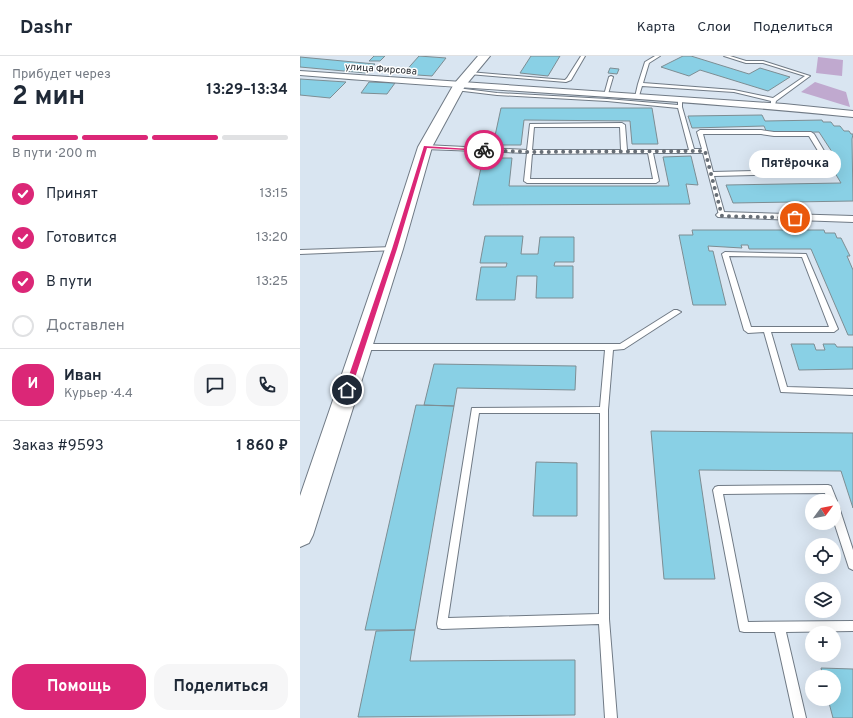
<!DOCTYPE html>
<html lang="ru">
<head>
<meta charset="utf-8">
<style>
  body { margin:0; font-family:Overpass,sans-serif; background:#f6f6f7; color:#1f2937; height:100vh; display:flex; flex-direction:column; font-size:15px; white-space:nowrap }
  * { box-sizing:border-box; margin:0 }
  p { font-size:13px; color:#747a83 }
  .icon { flex:none; width:22px; height:22px; fill:none; stroke:currentColor; stroke-width:2; stroke-linecap:round; stroke-linejoin:round }
  .map { position:relative; flex:1; overflow:hidden }
  .details { display:flex; flex-direction:column; background:#fff; width:300px }
  .details>* { flex:none }
  .needle { width:26px; rotate:58deg }
  .controls { position:absolute; left:505px; top:438px; display:grid; gap:8px }
  .controls a { display:grid; place-items:center; width:36px; height:36px; border-radius:50%; background:#fff; box-shadow:0 4px 16px #0002; font-size:20px }
  .pin { position:absolute; display:grid; place-items:center; width:34px; height:34px; color:#fff; margin:-17px; border:2px solid #fff; border-radius:50%; box-shadow:0 1px 4px #0007 }
  .courier { position:absolute; display:grid; place-items:center; width:40px; height:40px; margin:-20px; border:3px solid #db2777; border-radius:50%; background:#fff; color:#222; box-shadow:0 1px 5px #0007 }
  .bubble { position:absolute; height:28px; border-radius:14px; background:#fff; box-shadow:0 4px 16px #0002; font-size:13px; font-weight:700; line-height:28px; text-align:center }
  .overview em { font-style:normal; font-weight:700 }
  .overview div { display:flex; flex-direction:column-reverse }
  .overview { display:flex; align-items:center; justify-content:space-between; height:68px; padding:0 12px }
  h1 { font-size:26px; font-weight:700; line-height:30px }
  .bar { display:grid; grid-template-columns:repeat(4,1fr); gap:6px 4px; align-content:center; height:48px; padding:0 12px }
  .bar i { height:5px; border-radius:3px; background:#e0e1e3 }
  .bar .selected { background:#db2777 }
  .bar p { grid-column:span 4 }
  .line { display:flex; align-items:center; gap:10px; padding:0 12px; border-top:1px solid #e0e1e3 }
  .line div { flex:1 }
  .round { display:grid; place-items:center; flex:none; width:42px; height:42px; border-radius:16px; background:#f6f6f7 }
  ol { padding:0 12px; list-style:none }
  li { display:flex; align-items:center; gap:12px; height:44px }
  li p { margin-inline-start:auto }
  li .icon { padding:4px; border-radius:50%; background:#db2777; color:#fff; stroke-width:4 }
  li:last-child { color:#747a83 }
  li i { width:22px; height:22px; border:2px solid #e0e1e3; border-radius:50% }
  .action { display:flex; gap:8px; margin-top:auto; padding:8px 12px }
  .action a { flex:1; height:46px; border-radius:16px; background:#db2777; color:#fff; font-size:16px; font-weight:700; line-height:46px; text-align:center }
  .action a+a { background:#f6f6f7; color:#1f2937 }
  header { display:flex; align-items:center; gap:24px; box-sizing:border-box; height:56px; padding:0 20px; background:#fff; border-bottom:1px solid #e0e1e3 }
  header strong { font-size:19px }
  nav { display:flex; gap:22px; margin-inline-start:auto; font-size:14px }
  main { display:flex; flex:1; min-height:0 }
  .map>svg:first-child { display:block }
  .green { fill:#c0a9cf }
  .building { fill:#89d0e5; stroke:#7d8d93 }
  .lines { fill:none; stroke-linecap:round; stroke-linejoin:round }
  .lane-casing { stroke:#707a85; stroke-width:2 }
  .street-casing { stroke:#707a85; stroke-width:2 }
  .secondary-casing { stroke:#707a85; stroke-width:2 }
  .lane { fill:#fff; fill-rule:evenodd }
  .street { fill:#fff; fill-rule:evenodd }
  .secondary { fill:#fff; fill-rule:evenodd }
  .route { fill:#db2777 }
  .done { stroke:#676e76; stroke-width:4; stroke-dasharray:0 7.2 }
  .labels { text-anchor:middle; stroke-width:3; stroke-linejoin:round; paint-order:stroke }
  .far-street-label { font-size:10px; fill:#2a2e33; stroke:#fff }
</style>
</head>
<body>
<header>
<strong>Dashr</strong>
<nav><a>Карта</a><a>Слои</a><a>Поделиться</a></nav>
</header>
<main>
<section class="details">
<div class="overview"><div><h1>2 мин</h1><p>Прибудет через</p></div><em>13:29–13:34</em></div>
<div class="bar"><i class="selected"></i><i class="selected"></i><i class="selected"></i><i></i><p>В пути · 200 m</p></div>
<ol>
<li><svg class="icon" aria-label="check" viewBox="0 0 24 24"><path d="M5 12l5 5 9-10"/></svg>Принят<p>13:15</p></li>
<li><svg class="icon" aria-label="check" viewBox="0 0 24 24"><path d="M5 12l5 5 9-10"/></svg>Готовится<p>13:20</p></li>
<li><svg class="icon" aria-label="check" viewBox="0 0 24 24"><path d="M5 12l5 5 9-10"/></svg>В пути<p>13:25</p></li>
<li><i></i>Доставлен</li>
</ol>
<div class="line" style="height:72px"><b class="round" style="background:#db2777;color:#fff">И</b><div><b>Иван</b><p>Курьер · 4.4</p></div><a class="round"><svg class="icon" aria-label="chat" viewBox="0 0 24 24"><path d="M4 5h16v11H9l-5 4z"/></svg></a><a class="round"><svg class="icon" aria-label="phone" viewBox="0 0 24 24"><path d="M5 4h4l2 5-3 2q2 4 5 5l2-3 5 2v4C11 20 4 13 5 4z"/></svg></a></div>
<div class="line" style="height:52px"><div>Заказ #9593</div><b>1 860 ₽</b></div>
<div class="action"><a>Помощь</a><a>Поделиться</a></div>
</section>
<div class="map">
<svg width="553" height="662" viewBox="0 0 553 662">
  <rect width="100%" height="100%" fill="#d9e5f1"/>
  <path class="green" d="M518,1l25,3 -1,16 -26,-3z
    M515,26l31,10 4,15 -49,-15z"/>
  <path class="building" d="M74,0h11l-5,5h-11z
    M119,0l27,2 -14,18 -29,-2z
    M231,0h29l-12,20 -28,-3z
    M383,0h8l58,18 11,-6 30,9 -22,14 -68,-21 -11,6 -28,-9z
    M0,1l75,7 -9,9 -66,-6z
    M310,12l9,1 -2,5 -9,-1z
    M0,23l46,3 -16,16 -30,-3z
    M69,26l26,1 -8,11 -26,-1z
    M201,52h151l6,36h-26l-2,-23 -106,-1 -3,25h-28z
    M462,59l3,6 57,-1 1,2h8l3,4h6l4,5h5l2,3h2l-1,5 1,62 -120,2 -7,-18 115,-2 -15,-25h10l-17,-26 -52,1 -3,-7 -72,2 -4,-12z
    M391,100l7,29 -12,-1 4,20 -217,1 10,-47h29l-3,28h160l-6,-29z
    M392,174h132l1,3h10l2,5h4l9,18h-3l6,14v65h-5l-37,-86h-62l-1,-4h-7l1,3 -34,-2 1,5h4l13,54h-33l-14,-70h14z
    M185,180h38l-2,18h17l2,-17h34v25h-19l-1,4h19v32h-37l1,-22h-20l-2,24h-39l5,-33h25l1,-4h-27z
    M491,288h23l2,6h9l-2,-6h12l2,3h16v22l-54,1z
    M134,308l142,2 -1,24 -118,-2 -3,18 -30,-1z
    M116,349l38,1 -39,224h-50z
    M351,375l202,2v75l-12,-37 -142,-1 16,109h-51z
    M236,406l41,1v53h-44z
    M115,574l-5,31 165,-1v55l-217,2 18,-86z
    M521,612l32,1v49h-20l-5,-19h6v-22h-11z"/>
  <g class="lines">
    <g class="lane-casing">
      <path id="lane" d="M281,0h4l-14,24 -5,2 -97,-8 -2,-1 2,-1 96,8 2,-2z
        M355,0h5l-11,7 -6,20 91,7 39,8 32,-22 -42,-13h-17l-22,-7h6l16,5h17l47,15 -34,25 -1,4 -2,1 -2,-1v-4l-37,-9 -92,-6 -3,10 -4,1 3,-13 7,-22z
        M311,20l2,1 -5,17 -4,1 5,-18z
        M157,32l40,5 110,6 71,6v-4l2,-1 2,1v6l12,42h8l-5,-17 3,-2h61l13,2h37l3,2 22,37 -3,2 -119,3 11,39 -3,2 -3,-2 -16,-62h-50l6,28 -3,2h-129l-3,-2 3,-28 -102,-4 -3,-2 3,-2 102,5 3,-26 92,-1 3,2 2,25h62l-11,-42 -71,-7 -110,-6 -42,-5v-1zM234,71h86l1,23h-89zM403,78h58l13,2h35l20,33 -116,3zM348,97l5,26h-123l2,-25z
        M94,191l3,2 -1,1 -96,4v-4z
        M425,196l81,2 32,75 -4,3h-63l16,55 66,2v6l-72,-3 -17,-60 -16,1 -4,-3 -22,-76zM429,200l73,1 27,70h-78z
        M374,254h3l4,2 -57,37 -11,1 -5,60 1,209 8,99h-12l-6,-94 -157,5 -4,-1 -1,-4 35,-216 128,-1 5,-57h-243l-4,-3 4,-3h258zM179,357h121l-1,201 -151,4z
        M528,429l3,1 6,15 -2,2 4,4 14,43v20l-4,-2 -1,-3 -14,-43v-21h-7l-2,-8 -102,1 25,128 105,-1v10l-67,1 20,86h-12l-19,-86h-31l-4,-1 -1,-4 -26,-137 2,-3 3,-1z"/>
    </g>
    <g class="street-casing">
      <path id="street" d="M0,15l484,33 69,7v6c-184,-19 -369,-26 -553,-42z
        M422,156l131,4v6l-135,-5 -2,-2 2,-2z"/>
    </g>
    <g class="secondary-casing">
      <path id="secondary" d="M178,0h12l-25,30 -33,61 -29,102 -90,286 -4,8 -9,4v-51l85,-247 33,-102 36,-63z"/>
    </g>
    <use href="#lane" class="lane"/>
    <use href="#street" class="street"/>
    <use href="#secondary" class="secondary"/>
  </g>
  <path class="route" d="M124,90l62,4 -2,1 -57,-3 -30,101 -46,141 -4,3 -2,-1 -1,-2 48,-141z"/>
  <g class="lines">
    <path class="done" d="M184,94l46,2 175,-1 17,65 73,2"/>
  </g>
  <g class="labels">
    <g class="far-street-label">
      <text transform="translate(81 12) rotate(4)" y="4">улица Фирсова</text>
    </g>
  </g>
</svg>
<div class="controls">
<a><svg class="needle" viewBox="-14 -14 28 28"><path d="M0-13l5 13h-10z" fill="#e53935"/><path d="M0 13l5-13h-10z" fill="#747a83"/></svg></a>
<a><svg class="icon" aria-label="locate" viewBox="0 0 24 24"><circle cx="12" cy="12" r="6"/><path d="M12 2v4M12 18v4M2 12h4M18 12h4"/></svg></a>
<a><svg class="icon" aria-label="layers" viewBox="0 0 24 24"><path d="M12 4l9 5-9 5-9-5zM3 14l9 5 9-5"/></svg></a>
<a>+</a>
<a>−</a>
</div>
<div class="pin" style="left:495px;top:162px;background:#ea580c"><svg class="icon" aria-label="bag" viewBox="0 0 24 24"><path d="M5 8h14l-1 12H6zM9 8a3 3 0 0 1 6 0"/></svg></div>
<div class="pin" style="left:47px;top:334px;background:#1f2937"><svg class="icon" aria-label="home" viewBox="0 0 24 24"><path d="M3 11l9-7 9 7M6 9v11h12V9"/></svg></div>
<div class="courier" style="left:184px;top:94px"><svg class="icon" aria-label="bike" viewBox="0 0 24 24"><circle cx="6" cy="16" r="4"/><circle cx="18" cy="16" r="4"/><path d="M6 16l4-8h5l3 8M10 8l3 8H6M13 5h3"/></svg></div>
<div class="bubble" style="left:449px;top:94px;width:92px">Пятёрочка</div>
</div>
</main>
</body>
</html>
